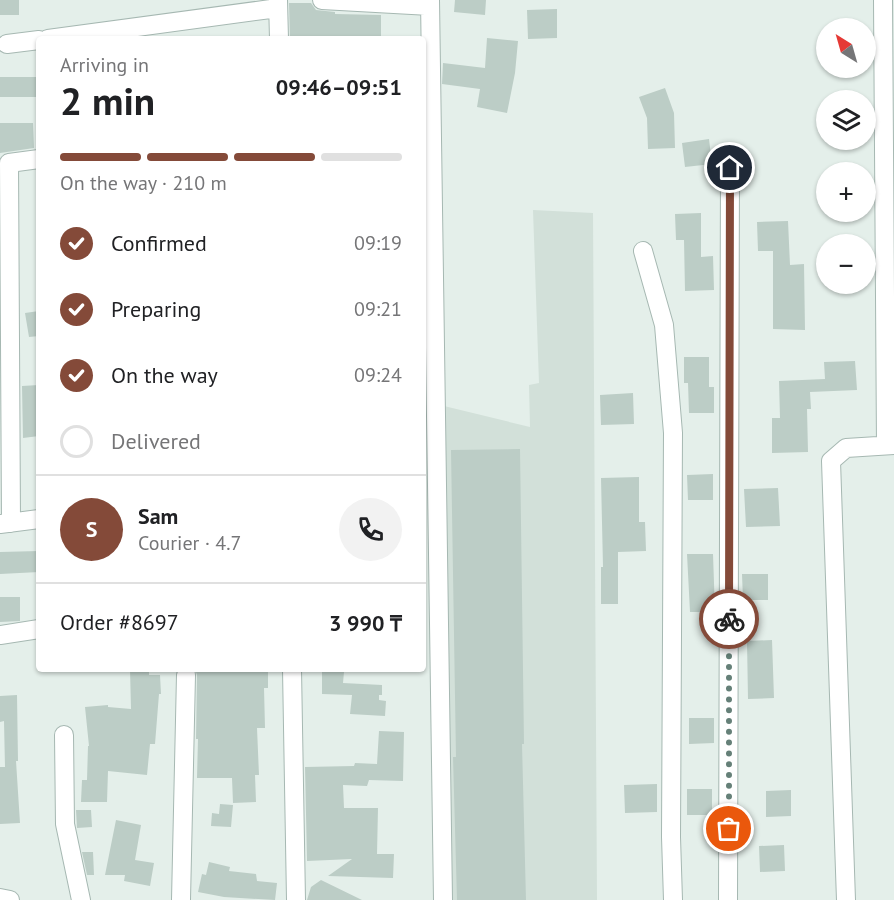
<!DOCTYPE html>
<html lang="en">
<head>
<meta charset="utf-8">
<style>
  body { margin:0; font-family:"PT Sans",sans-serif; background:#f2f2f2; color:#202124; height:100vh; display:flex; flex-direction:column; font-size:22px; white-space:nowrap }
  * { box-sizing:border-box; margin:0 }
  p { font-size:20px; color:#757577 }
  .icon { flex:none; width:33px; height:33px; fill:none; stroke:currentColor; stroke-width:2; stroke-linecap:round; stroke-linejoin:round }
  .map { position:relative; flex:1; overflow:hidden }
  .drawer { position:absolute; left:36px; top:36px; width:390px; height:636px; display:flex; flex-direction:column; background:#fff; border-radius:6px; box-shadow:0 2px 4px #0004 }
  .drawer>* { flex:none }
  .needle { width:39px; rotate:323deg }
  .buttons { position:absolute; left:816px; top:18px; display:grid; gap:12px }
  .buttons a { display:grid; place-items:center; width:60px; height:60px; border-radius:50%; background:#fff; box-shadow:0 2px 4px #0004; font-size:30px }
  .pin { position:absolute; display:grid; place-items:center; width:51px; height:51px; color:#fff; margin:-26px; border:3px solid #fff; border-radius:50%; box-shadow:0 2px 6px #0007 }
  .courier { position:absolute; display:grid; place-items:center; width:60px; height:60px; margin:-30px; border:4px solid #844a39; border-radius:50%; background:#fff; color:#222; box-shadow:0 2px 8px #0007 }
  .summary em { font-style:normal; font-weight:800 }
  .summary div { display:flex; flex-direction:column-reverse }
  .summary { display:flex; align-items:center; justify-content:space-between; height:102px; padding:0 24px }
  h1 { font-size:39px; font-weight:800; line-height:45px }
  .bar { display:grid; grid-template-columns:repeat(4,1fr); gap:9px 6px; align-content:center; height:72px; padding:0 24px }
  .bar i { height:8px; border-radius:4px; background:#e0e0e0 }
  .bar .on { background:#844a39 }
  .bar p { grid-column:span 4 }
  .line { display:flex; align-items:center; gap:15px; padding:0 24px; border-top:2px solid #e0e0e0 }
  .line div { flex:1 }
  .round { display:grid; place-items:center; flex:none; width:63px; height:63px; border-radius:32px; background:#f2f2f2 }
  ol { padding:0 24px; list-style:none }
  li { display:flex; align-items:center; gap:18px; height:66px }
  li p { margin-inline-start:auto }
  li .icon { padding:6px; border-radius:50%; background:#844a39; color:#fff; stroke-width:4 }
  li:last-child { color:#757577 }
  li i { width:33px; height:33px; border:3px solid #e0e0e0; border-radius:50% }
  .map>svg:first-child { display:block }
  .built { fill:#d2e0d9 }
  .building { fill:#bccdc6 }
  .lines { fill:none; stroke-linecap:round; stroke-linejoin:round }
  .minor-casing { stroke:#a6b8b2; stroke-width:20 }
  .minor { stroke:#fff; stroke-width:18 }
  .done { stroke:#658078; stroke-width:6; stroke-dasharray:0 10.8 }
  .route { stroke:#844a39; stroke-width:8 }
</style>
</head>
<body>
<div class="map">
<svg width="894" height="900" viewBox="0 0 894 900">
  <rect width="100%" height="100%" fill="#e4efea"/>
  <path class="built" d="M533,210l60,3 4,687h-145l-8,-494 86,21 -1,-42 10,-2z"/>
  <path class="building" d="M0,0h19v15h-19z
    M455,0h31l-1,15 -31,-3z
    M289,3h22l5,7 19,2v2l46,1v24h-91z
    M557,9v29l-29,1 -1,-29z
    M487,38l31,3 -3,32 -8,40 -30,-6 3,-18 -38,-5 1,-21 42,5z
    M0,77h39v20h-39z
    M665,88l9,25 1,35 -27,1 -1,-31 -8,-21z
    M0,123h33l1,25 -34,5z
    M709,139l3,25 -27,3 -3,-24z
    M701,213v44l12,-1 1,34 -29,1 -1,-51h-8l-1,-26z
    M788,221l2,44 14,-1 1,66 -32,-1v-78h-15l-1,-29z
    M39,311v25l-10,1 -4,-24z
    M684,357h25v30h5v26h-25l-1,-30h-4z
    M855,361l2,29 -47,2 1,17h-4l1,43 -36,1v-35h8l-1,-37 46,-2 -1,-17z
    M39,385v51l-16,2 -1,-52z
    M633,393l1,31 -33,1 -1,-30z
    M520,449l4,295h-2l4,156h-69l-4,-143h3l-5,-307z
    M713,474v26h-25l-1,-25z
    M639,477v45h6l1,29 -28,1v52h-17v-37h2l-2,-89z
    M778,488l2,38 -34,1 -2,-38z
    M39,551v21l-39,2v-22z
    M687,554h26l2,58h-25z
    M742,574h26v26h-25z
    M0,597h20v24l-20,1z
    M772,640l2,58 -26,1 -1,-58z
    M130,669h19v6h11l1,19h-2l-4,50h-5l-3,31 -39,-4 -1,31h-26l1,-22h5l1,-34h1l-4,-39 23,-2v2l23,2z
    M195,669h73v19h-4l1,40h-8l2,47h-4l1,27 -23,1 -1,-25h-35l1,-39h-2l1,-64z
    M322,672h22l-1,11 39,2v10h-3v5l7,1 -1,15 -35,-2 2,-19 -30,-1z
    M17,695l1,66h-2l4,62 -20,1v-57h5l-1,-46 -4,1v-26z
    M689,718h25v25l-25,1z
    M379,731l25,1 -1,49 -34,-1 -2,6 -24,-1 1,23h34l-1,46h17l-1,24 -65,-2 24,-17 -45,2 -2,-94 49,-1 1,-3 22,1z
    M657,784v28l-32,1 -1,-28z
    M687,789h25v26h-25z
    M791,790v26l-25,1v-26z
    M220,804l13,1 -2,22 -20,-1 1,-13 7,1z
    M76,810h15l1,17 -15,1z
    M116,820l25,5 -6,35 19,3 -4,23 -26,-5 1,-6h-20z
    M784,845l1,26 -25,1 -1,-26z
    M82,852h11l1,23h-7z
    M209,862l21,5 -1,4 27,3 1,7 20,2 -2,17 -51,-3 -26,-5 4,-18 4,1z
    M321,880l41,20h-55l4,-13z"/>
  <g class="lines">
    <g class="minor-casing">
      <path id="minor" d="M278,0l1,39
        M322,0l108,6
        M430,0l13,900
        M883,0l3,445
        M48,39l230,-31
        M7,44l32,-4
        M643,251l21,74 9,108 -2,404 2,63
        M11,523l-2,-360 30,-4
        M0,524l39,-5
        M0,635l39,-6
        M292,669l4,231
        M64,735l1,89 16,76
        M0,898l10,2
        M181,900l5,-225
        M728,900l2,-732
        M846,900l-15,-439 15,-13 48,-3"/>
    </g>
    <use href="#minor" class="minor"/>
  </g>
  <g class="lines">
    <path class="done" d="M729,829v-210"/>
    <path class="route" d="M729,619l1,-451"/>
  </g>
</svg>
<div class="buttons">
<a><svg class="needle" viewBox="-14 -14 28 28"><path d="M0-13l5 13h-10z" fill="#e53935"/><path d="M0 13l5-13h-10z" fill="#757577"/></svg></a>
<a><svg class="icon" aria-label="layers" viewBox="0 0 24 24"><path d="M12 4l9 5-9 5-9-5zM3 14l9 5 9-5"/></svg></a>
<a>+</a>
<a>−</a>
</div>
<div class="pin" style="left:729px;top:829px;background:#ea580c"><svg class="icon" aria-label="bag" viewBox="0 0 24 24"><path d="M5 8h14l-1 12H6zM9 8a3 3 0 0 1 6 0"/></svg></div>
<div class="pin" style="left:730px;top:168px;background:#1f2937"><svg class="icon" aria-label="home" viewBox="0 0 24 24"><path d="M3 11l9-7 9 7M6 9v11h12V9"/></svg></div>
<div class="courier" style="left:729px;top:619px"><svg class="icon" aria-label="bike" viewBox="0 0 24 24"><circle cx="6" cy="16" r="4"/><circle cx="18" cy="16" r="4"/><path d="M6 16l4-8h5l3 8M10 8l3 8H6M13 5h3"/></svg></div>
<section class="drawer">
<div class="summary"><div><h1>2 min</h1><p>Arriving in</p></div><em>09:46–09:51</em></div>
<div class="bar"><i class="on"></i><i class="on"></i><i class="on"></i><i></i><p>On the way · 210 m</p></div>
<ol>
<li><svg class="icon" aria-label="check" viewBox="0 0 24 24"><path d="M5 12l5 5 9-10"/></svg>Confirmed<p>09:19</p></li>
<li><svg class="icon" aria-label="check" viewBox="0 0 24 24"><path d="M5 12l5 5 9-10"/></svg>Preparing<p>09:21</p></li>
<li><svg class="icon" aria-label="check" viewBox="0 0 24 24"><path d="M5 12l5 5 9-10"/></svg>On the way<p>09:24</p></li>
<li><i></i>Delivered</li>
</ol>
<div class="line" style="height:108px"><b class="round" style="background:#844a39;color:#fff">S</b><div><b>Sam</b><p>Courier · 4.7</p></div><a class="round"><svg class="icon" aria-label="phone" viewBox="0 0 24 24"><path d="M5 4h4l2 5-3 2q2 4 5 5l2-3 5 2v4C11 20 4 13 5 4z"/></svg></a></div>
<div class="line" style="height:78px"><div>Order #8697</div><b>3 990 ₸</b></div>
</section>
</div>
</body>
</html>
